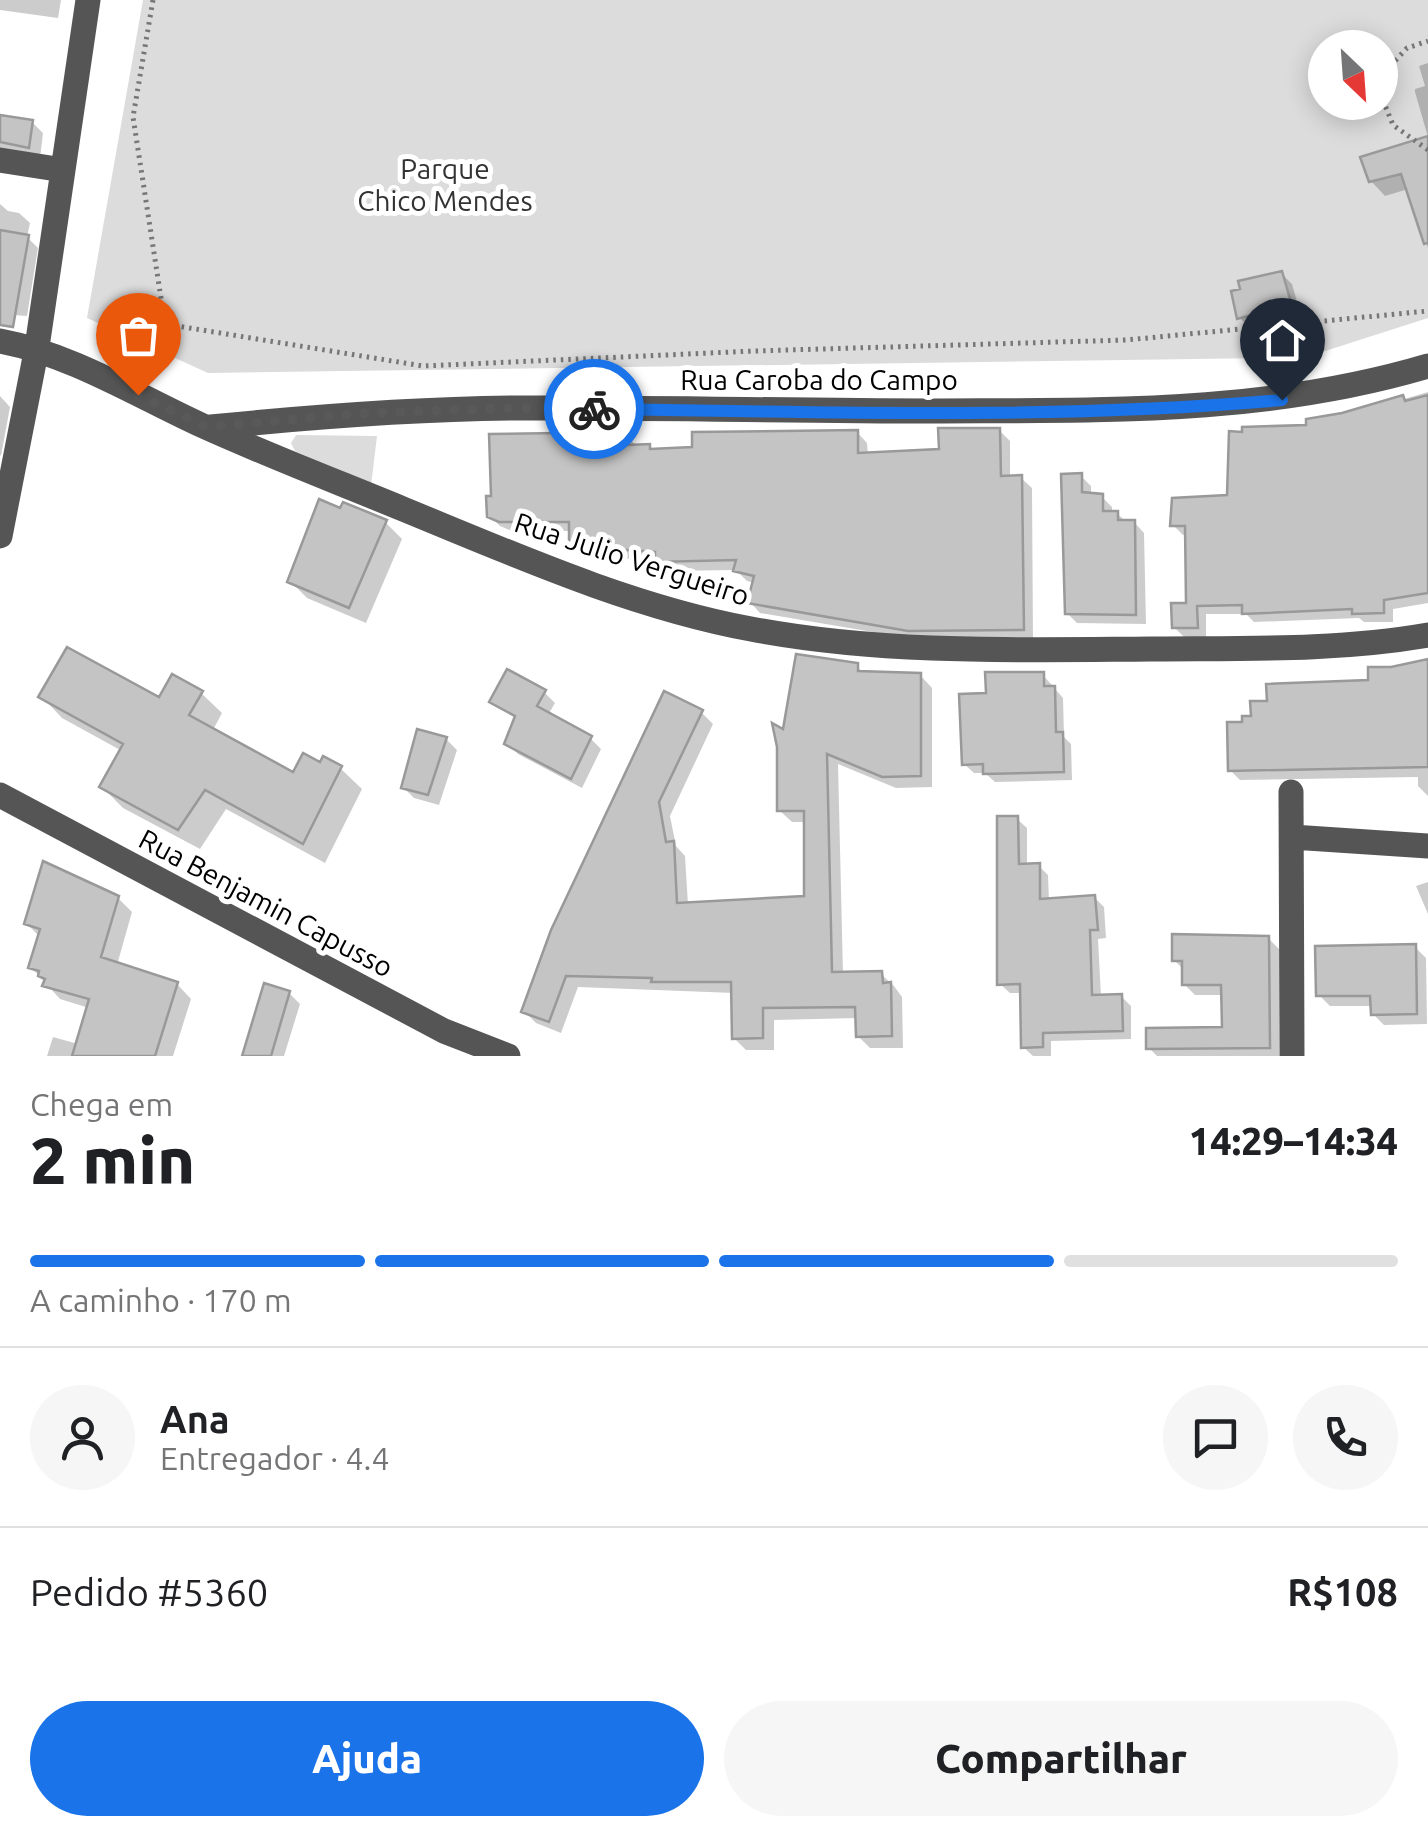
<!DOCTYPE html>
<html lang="pt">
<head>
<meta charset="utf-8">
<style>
  body { margin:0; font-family:Ubuntu,sans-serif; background:#f6f6f6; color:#202124; height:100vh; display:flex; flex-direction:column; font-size:38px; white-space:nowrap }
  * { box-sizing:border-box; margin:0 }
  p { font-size:32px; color:#757577 }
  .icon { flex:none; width:55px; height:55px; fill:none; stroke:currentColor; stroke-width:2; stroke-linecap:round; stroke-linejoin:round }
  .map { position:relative; height:1056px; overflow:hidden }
  .drawer { display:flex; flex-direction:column; background:#fff; flex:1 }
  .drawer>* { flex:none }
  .needle { width:65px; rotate:155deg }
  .buttons { position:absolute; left:1308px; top:30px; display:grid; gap:20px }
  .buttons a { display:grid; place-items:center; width:90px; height:90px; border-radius:50%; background:#fff; box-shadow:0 5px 25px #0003; font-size:50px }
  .pin { position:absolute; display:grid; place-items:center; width:85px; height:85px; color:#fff; margin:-102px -42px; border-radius:50% 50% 50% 0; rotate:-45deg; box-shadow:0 0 10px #0007 }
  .pin .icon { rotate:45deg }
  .courier { position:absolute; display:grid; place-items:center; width:100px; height:100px; margin:-50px; border:8px solid #1a73e8; border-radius:50%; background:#fff; color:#222; box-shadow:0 2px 12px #0007 }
  .head em { font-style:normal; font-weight:800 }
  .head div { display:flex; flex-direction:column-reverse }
  .head { display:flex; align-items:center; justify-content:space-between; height:170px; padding:0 30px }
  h1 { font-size:65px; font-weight:800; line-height:75px }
  .bar { display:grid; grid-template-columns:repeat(4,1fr); gap:15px 10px; align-content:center; height:120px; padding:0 30px }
  .bar i { height:12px; border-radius:8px; background:#e0e0e0 }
  .bar .on { background:#1a73e8 }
  .bar p { grid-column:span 4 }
  .line { display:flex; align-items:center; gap:25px; padding:0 30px; border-top:2px solid #e0e0e0 }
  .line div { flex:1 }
  .round { display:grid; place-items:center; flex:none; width:105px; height:105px; border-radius:52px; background:#f6f6f6 }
  .cta { display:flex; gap:20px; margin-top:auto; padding:20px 30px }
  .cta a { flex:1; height:115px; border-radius:60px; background:#1a73e8; color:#fff; font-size:40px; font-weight:800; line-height:115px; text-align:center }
  .cta a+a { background:#f6f6f6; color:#202124 }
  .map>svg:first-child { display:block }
  .green { fill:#dcdcdc; fill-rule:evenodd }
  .shadow { fill:#0003 }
  .building { fill:#c4c4c4; stroke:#999; stroke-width:2.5 }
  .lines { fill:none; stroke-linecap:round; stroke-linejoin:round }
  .path { stroke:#777; stroke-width:5; stroke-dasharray:2.5 5; stroke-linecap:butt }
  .minor { stroke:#555; stroke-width:25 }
  .done { stroke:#595959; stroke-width:10; stroke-dasharray:0 18 }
  .route { stroke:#1a73e8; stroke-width:12 }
  .labels { text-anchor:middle; stroke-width:10; stroke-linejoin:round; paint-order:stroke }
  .park-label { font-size:28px; fill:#333; stroke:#fff }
  .street-label { font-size:28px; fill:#000; stroke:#fff }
</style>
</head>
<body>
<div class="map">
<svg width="1428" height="1056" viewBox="0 0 1428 1056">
  <rect width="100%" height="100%" fill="#fff"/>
  <path class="green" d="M143,0h1285v318l-109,35 -52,5 -1059,15 -121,-55zM1325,48h55v54h-55z
    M296,435l81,1 -6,50 -76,-35 -4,-8z"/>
  <path class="shadow" d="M0,0h61l-3,18 -58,-8z
    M1428,63v74l-13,-45v-3l10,-3 -6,-20z
    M0,117l32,5 11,11 -3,25 -40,-9z
    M1428,138v110l-20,-59 -23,7 -14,-15z
    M0,204l8,7 11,2 11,10 -3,14 11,11 -11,68 -27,-2z
    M1281,273l11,11 7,25 -14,4 1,6 -35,10 -11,-11z
    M1428,392v211l-35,6v13h-29l-5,-4 -105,4 -8,-8h-40v23h-22l-10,-10 14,-22v-70h-5l-10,-10 56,-28 80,-70z
    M0,396l10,11 -9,49 -1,-1z
    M999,430l11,11v37h11l11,10 1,152h-113l-160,-27 -10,-11 5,-19 -8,-2 -11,-11 -68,1 -11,-10 -75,-6 -11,-10v-14h-59l-12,-5 -11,-11 136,-80 11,10 13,2 4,4 204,-19 10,11 1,12 73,-3z
    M1081,476l10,10v9l10,1 11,11v6h5l9,9h8l10,11 2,91 -69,-1 -10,-10z
    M385,522l17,17 -36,84 -59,-25 -17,-17z
    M1428,661v135l-10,-10v-9l-178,3 -10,-10 15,-46 126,-41 20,-14z
    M856,666l8,7 56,2 12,13v99l-36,1 -58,-24 5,210h38l13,12 8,11 1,51h-33l-12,-12v-18l-84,2v30h-28l-12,-12v-45l-156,-6 -17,46 -25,-10 -12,-12 177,-299 12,12 -43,92 6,30 9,10 3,49 118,-7v-76h-14l-13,-12 6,-77z
    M1043,675l20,23 1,39 7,7 1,36 -77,2 -10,-9h-11l-10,-9 25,-68z
    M544,692l11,11 -7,12 42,23 11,11 -19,39 -64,-34 -11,-11 9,-24 -24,-18z
    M201,693l21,20 -9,17 81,45 27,-10 20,4 21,20 -37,74 -99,-54 -26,40 -77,-41 -21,-21 20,-36 -60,-33 -20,-21 118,4z
    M446,739l11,11 -18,55 -25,-7 -11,-11z
    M1017,819l10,9v38h12l9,9 1,26 45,-4 10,10 2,31 -8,1 3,58 20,-1 10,10v33l-80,2v15h-18l-10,-9v-54h-13l-10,-9z
    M1428,882v32l-12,-28z
    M118,898l14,14 -15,53 60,19 14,15 -18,57h-126l6,-19 25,7 11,-36 -29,-9 -29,-32 9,-30 -14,-14z
    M1268,938l11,11v107h-122l-8,-8 75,-19v-34h-29l-11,-11v-14l-10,-10z
    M1415,947l11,11 1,66 -43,1 -11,-11v-8h-43l-11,-11z
    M289,993l11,11 -16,52h-39z"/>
  <path class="building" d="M0,115l33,5 -4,28 -29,-6z
    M1428,136v107l-4,1 -23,-70 -32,8 -9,-25z
    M0,230l29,5 -16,92 -13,-2z
    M1282,271l8,28 -15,3 2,6 -40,11 -6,-28 9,-2 -2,-8z
    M1403,395l2,6 23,-6v198l-44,7v13l-32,1v-5l-110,5v-9l-45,1 1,22h-26l-1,-25h15l-1,-77h-15l2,-28 55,-3 2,-64 13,1v-5l64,-2v-6l36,-6z
    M938,428h62l1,48 21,-1 2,155 -116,1 -161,-28 7,-27 -21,-5 3,-11 -81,2v-10l-86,-6v-24h-70l-12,-5 -1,-21h5l-2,-62 137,-2v13l24,-1v5l42,-2v-15l166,-2v23l81,-4z
    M1082,473v19l21,2v17h15v9h17l1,95 -71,-1 -4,-140z
    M319,499l21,9 3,-6 44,18 -38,88 -62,-26z
    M67,647l92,50 13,-23 31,17 -14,24 104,57 10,-19 17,9 3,-6 19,10 -39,78 -98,-54 -27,40 -79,-43 24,-43 -85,-47z
    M796,654l62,9v8l63,2v103l-39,1 -55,-23 5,218 50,-1 1,12 8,-1 1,54 -36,1 -1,-30 -92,1v30l-31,1 -1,-57h-80l1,-4 -86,-2 -17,46 -28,-10 30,-82 113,-239 39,19 -44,92 7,40 8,-1 3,62 127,-7v-85h-27v-64l-5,-24 11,6z
    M1428,659v108l-200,4 -1,-49h15v-6h9l-1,-15h17l-1,-17 102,-4v-13h23z
    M507,669l39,21 -9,16 55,30 -21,43 -67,-35 11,-28 -26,-14z
    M985,672h59v14h11l1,46h7l1,40 -81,2v-10l-21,1 -3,-71 27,-1z
    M417,729l30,8 -19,58 -27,-7z
    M997,816h21l1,48 21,-1v36l55,-4 3,35h-8l2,65 30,-1 1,37 -80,2v14l-22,1 -1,-64 -23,1z
    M43,861l76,35 -18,61 77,25 -23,74h-83l17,-57 -47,-13 3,-7 -7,-3 1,-5 -11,-3 12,-39 -16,-5z
    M1172,934l97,2 1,112 -124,1v-21l76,-1 -1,-42h-39v-24h-10z
    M1416,944l1,70 -46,1 -1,-19h-54l-1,-50z
    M264,983l26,8 -19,65h-29z"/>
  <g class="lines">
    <path class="path" d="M153,0l-20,117 32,207 258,42 331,-15 372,-11 302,-29
      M1380,77l27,-29 21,-7
      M1380,93l13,32 35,25"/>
    <path class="minor" d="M0,160l63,10
      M0,341c70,13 136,54 201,84 66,30 134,56 202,84 112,46 229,98 348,120 131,25 267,21 399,20 93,-1 186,2 278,-14
      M211,427c100,-10 201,-18 303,-19 139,-1 278,3 417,3 170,-1 332,4 497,-45
      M0,536l37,-189 51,-347
      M1291,792l1,264
      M0,795l444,236 64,25
      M1292,837l136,9"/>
  </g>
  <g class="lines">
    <path class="done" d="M138,395l68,32 164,-14 143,-5 81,1"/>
    <path class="route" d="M594,409c229,3 460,11 688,-9"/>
  </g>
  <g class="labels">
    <g class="park-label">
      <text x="445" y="179">Parque<tspan x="445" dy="32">Chico Mendes</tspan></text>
    </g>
    <g class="street-label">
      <text x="819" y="390">Rua Caroba do Campo</text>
      <text transform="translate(632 559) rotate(18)" y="10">Rua Julio Vergueiro</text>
      <text transform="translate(266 903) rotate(28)" y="10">Rua Benjamin Capusso</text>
    </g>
  </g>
</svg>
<div class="buttons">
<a><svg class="needle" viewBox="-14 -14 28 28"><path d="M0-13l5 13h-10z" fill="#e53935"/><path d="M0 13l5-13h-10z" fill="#757577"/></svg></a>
</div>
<div class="pin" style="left:138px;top:395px;background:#ea580c"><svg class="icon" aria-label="bag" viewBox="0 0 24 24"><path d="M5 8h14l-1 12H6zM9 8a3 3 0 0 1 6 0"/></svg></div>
<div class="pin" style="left:1282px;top:400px;background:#1f2937"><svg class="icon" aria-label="home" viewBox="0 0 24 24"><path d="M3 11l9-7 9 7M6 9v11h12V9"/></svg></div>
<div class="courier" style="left:594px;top:409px"><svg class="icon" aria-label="bike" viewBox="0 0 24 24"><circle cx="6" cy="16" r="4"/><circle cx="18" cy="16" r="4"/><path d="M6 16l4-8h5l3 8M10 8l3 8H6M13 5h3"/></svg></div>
</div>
<section class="drawer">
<div class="head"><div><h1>2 min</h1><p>Chega em</p></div><em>14:29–14:34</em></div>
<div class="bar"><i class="on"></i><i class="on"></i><i class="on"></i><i></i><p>A caminho · 170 m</p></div>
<div class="line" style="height:180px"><a class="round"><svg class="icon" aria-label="person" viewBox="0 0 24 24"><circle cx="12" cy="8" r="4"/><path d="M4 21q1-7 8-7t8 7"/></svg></a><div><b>Ana</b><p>Entregador · 4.4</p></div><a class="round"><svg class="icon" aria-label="chat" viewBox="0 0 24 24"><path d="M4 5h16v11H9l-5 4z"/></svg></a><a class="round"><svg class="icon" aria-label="phone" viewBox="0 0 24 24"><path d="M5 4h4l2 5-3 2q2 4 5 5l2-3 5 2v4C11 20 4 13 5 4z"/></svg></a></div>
<div class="line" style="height:130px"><div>Pedido #5360</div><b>R$108</b></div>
<div class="cta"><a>Ajuda</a><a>Compartilhar</a></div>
</section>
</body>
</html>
